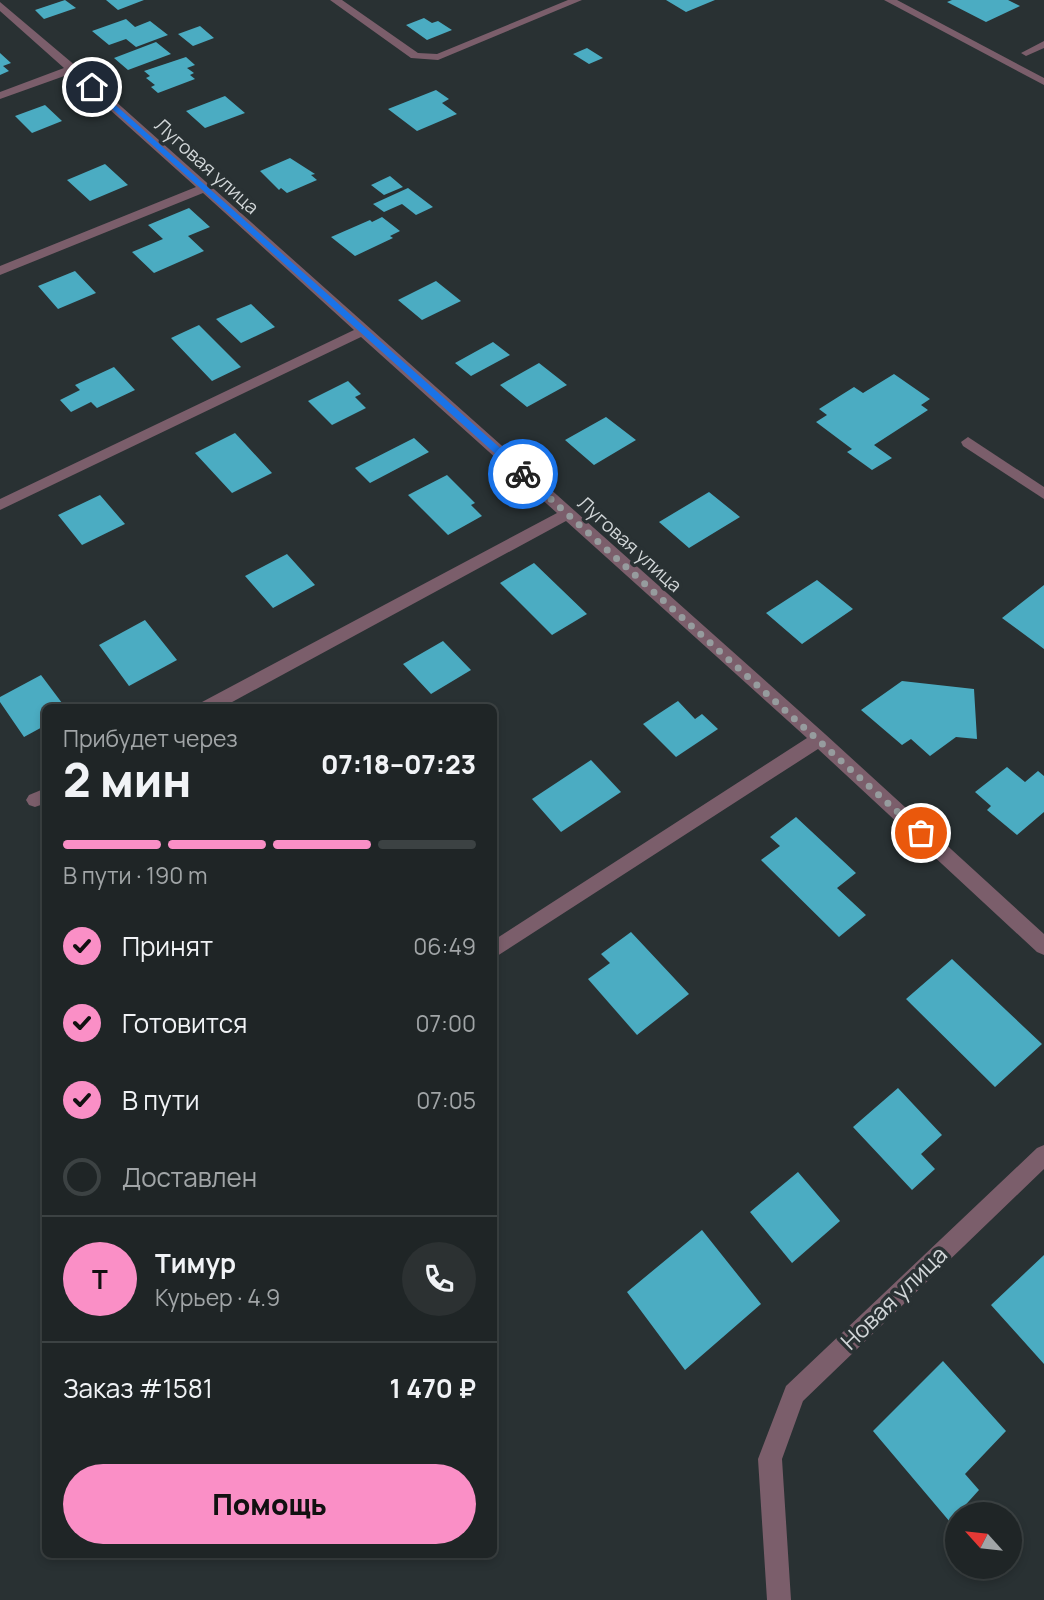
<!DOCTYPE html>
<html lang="ru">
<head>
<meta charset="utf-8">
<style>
  body { margin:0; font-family:Manrope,sans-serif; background:#2c3132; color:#f1f3f6; height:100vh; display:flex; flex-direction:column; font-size:26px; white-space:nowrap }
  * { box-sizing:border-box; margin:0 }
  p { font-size:23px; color:#a1a5a7 }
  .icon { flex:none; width:38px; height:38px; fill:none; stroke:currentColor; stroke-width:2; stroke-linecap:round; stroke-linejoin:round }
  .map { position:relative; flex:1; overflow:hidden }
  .details { position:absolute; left:42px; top:704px; width:455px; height:854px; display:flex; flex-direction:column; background:#1f2526; border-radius:10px; box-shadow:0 4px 10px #0003,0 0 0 2px #3c4243 }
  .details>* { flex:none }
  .needle { width:46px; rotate:297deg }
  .buttons { position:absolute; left:945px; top:1502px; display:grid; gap:14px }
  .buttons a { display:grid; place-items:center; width:77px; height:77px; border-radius:50%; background:#1f2526; box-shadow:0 4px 10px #0003,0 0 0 2px #3c4243; font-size:35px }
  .pin { position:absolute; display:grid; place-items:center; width:60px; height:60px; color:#fff; margin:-30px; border:4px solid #fff; border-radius:50%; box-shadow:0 2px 7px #0007 }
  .courier { position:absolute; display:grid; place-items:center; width:70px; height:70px; margin:-35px; border:5px solid #1a73e8; border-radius:50%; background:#fff; color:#222; box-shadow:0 2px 9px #0007 }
  .headline em { font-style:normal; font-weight:800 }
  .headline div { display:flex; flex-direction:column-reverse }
  .headline { display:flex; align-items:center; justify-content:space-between; height:119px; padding:0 21px }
  h1 { font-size:46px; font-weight:800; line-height:52px }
  .bar { display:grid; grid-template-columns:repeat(4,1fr); gap:10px 7px; align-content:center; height:84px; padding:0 21px }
  .bar i { height:9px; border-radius:5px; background:#3c4243 }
  .bar .on { background:#fa8fc6 }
  .bar p { grid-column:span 4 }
  .line { display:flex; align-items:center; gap:18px; padding:0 21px; border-top:2px solid #3c4243 }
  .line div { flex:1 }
  .round { display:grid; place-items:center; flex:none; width:74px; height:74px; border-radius:37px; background:#2c3132 }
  ol { padding:0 21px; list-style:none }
  li { display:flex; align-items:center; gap:21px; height:77px }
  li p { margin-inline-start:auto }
  li .icon { padding:7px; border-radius:50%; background:#fa8fc6; color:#111; stroke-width:4 }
  li:last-child { color:#a1a5a7 }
  li i { width:38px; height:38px; border:4px solid #3c4243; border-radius:50% }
  .cta { display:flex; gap:14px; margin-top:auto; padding:14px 21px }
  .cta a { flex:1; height:80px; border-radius:42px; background:#fa8fc6; color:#111; font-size:28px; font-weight:800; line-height:80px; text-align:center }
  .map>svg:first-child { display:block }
  .building { fill:#4bacc2 }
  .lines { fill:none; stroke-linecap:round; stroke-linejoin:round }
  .service { fill:#7b5e6b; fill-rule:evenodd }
  .minor { fill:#7b5e6b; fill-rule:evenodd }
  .route { fill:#1a73e8 }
  .done { stroke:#969c9e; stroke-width:7; stroke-dasharray:0 12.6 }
  .labels { text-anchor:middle; stroke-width:7; stroke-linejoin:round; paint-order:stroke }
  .street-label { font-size:19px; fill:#d1d6d8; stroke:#293133 }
  .near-street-label { font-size:23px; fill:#d1d6d8; stroke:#293133 }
</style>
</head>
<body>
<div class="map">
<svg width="1044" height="1600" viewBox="0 0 1044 1600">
  <rect width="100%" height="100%" fill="#293133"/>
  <path class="building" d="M65,0l11,8 -32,11 -9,-9z
    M106,0h38l-26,10z
    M666,0h49l-29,12z
    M952,0h56l12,6 -34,16 -39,-20z
    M424,18l8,5 6,-2 14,9 -25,10 -21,-15z
    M126,19l9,8 15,-6 18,14 -32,12 -10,-8 -17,6 -17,-14z
    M200,26l14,12 -21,8 -15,-12z
    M156,42l15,12 -43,16 -14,-12z
    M587,48l16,10 -14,6 -16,-10z
    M0,53l11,10 -8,3 6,5 -9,4z
    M186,57l9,8 -8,3 7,5 -4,2 5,4 -37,14 -7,-6 4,-2 -9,-7 4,-2 -6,-5z
    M436,90l13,9 -7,4 15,11 -40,17 -29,-22z
    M225,96l20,17 -40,15 -19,-17z
    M45,105l17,16 -30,12 -17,-17z
    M290,158l25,16 -4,1 6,5 -30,13 -6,-5 -2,2 -19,-19z
    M105,164l23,21 -38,16 -23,-21z
    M390,176l13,11 -19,8 -13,-10z
    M408,188l25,19 -17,8 -14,-11 -18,8 -11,-8z
    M189,208l21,19 -22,9 16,15 -50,22 -22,-21 31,-13 -15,-14z
    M382,217l18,14 -10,5 3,2 -38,18 -24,-19 39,-17 2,2z
    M75,271l21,22 -38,16 -20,-23z
    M436,281l25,20 -39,19 -24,-20z
    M251,304l24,23 -34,16 -25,-24z
    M199,325l42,42 -29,14 -41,-43z
    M493,342l17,13 -39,21 -16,-13z
    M539,363l28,22 -40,22 -27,-22z
    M114,367l21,23 -38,18 -6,-6 -20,10 -11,-12 20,-10 -5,-5z
    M894,374l36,25 -9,6 7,5 -54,35 18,13 -20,12 -25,-18 5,-3 -36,-27 11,-7 -8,-6 35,-22 9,6z
    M348,381l13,13 -6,3 11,11 -34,17 -24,-24z
    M606,417l30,23 -42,25 -29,-25z
    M235,433l37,40 -40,20 -37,-40z
    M414,438l15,14 -59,31 -15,-15z
    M447,475l28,28 -4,2 11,11 -34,19 -40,-40z
    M709,492l31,25 -51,31 -30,-26z
    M100,495l25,29 -43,21 -24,-30z
    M287,554l28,31 -42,23 -28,-32z
    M534,563l53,51 -35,21 -52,-52z
    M817,580l36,29 -51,35 -36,-31z
    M1044,585v64l-42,-31z
    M145,620l32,40 -48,26 -30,-41z
    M443,641l28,29 -40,24 -28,-30z
    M41,675l24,32h-19v18l-22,12 -24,-35v-5z
    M902,681l72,8 3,50 -21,-2 -26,19 -19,-17 -9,6 -41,-35z
    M678,701l17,18 7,-5 16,15 -42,28 -33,-33z
    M591,760l30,32 -60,40 -29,-33z
    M1007,767l18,15 13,-11 6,5v36l-27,23 -30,-25 4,-4 -16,-14z
    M796,817l60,56 -19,15 29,27 -27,22 -78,-77 19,-14 -10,-9z
    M631,932l58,62 -52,41 -49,-56 22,-16 -9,-9z
    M952,959l90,85 -47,43 -89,-88z
    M898,1088l44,47 -21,19 14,15 -23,21 -59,-63z
    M798,1172l42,49 -48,42 -42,-51z
    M702,1230l59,74 -76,66 -58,-78z
    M1044,1255v109l-53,-59z
    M943,1361l63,70 -41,43 14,16 -29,32 -77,-91z"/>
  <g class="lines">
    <path class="service" d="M968,437l76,50v12l-81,-53 -2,-4z"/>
    <path class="minor" d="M330,0h12l76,53 19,1 131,-54h14l-144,60 -27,-2z
      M884,0h13l147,78v7z
      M0,2l77,65 748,667 219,200v21l-7,-3 -219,-203 -324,209v-18l313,-202 -241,-217 -343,186h-23l2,-5 355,-189 -196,-176 -361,173v-11l354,-169 -151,-137 -203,82v-9l196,-79 -126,-113 -70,25v-7l64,-24 -64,-57z
      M1044,41v7l-18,8 -5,-3z
      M46,788v15l-11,4 -6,-2 -3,-5 3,-5z
      M1044,1145v24l-241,232 -21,58 9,141h-24l-9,-141 28,-73 251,-238z"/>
  </g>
  <path class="route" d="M92,84l434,387v5h-6l-431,-388z"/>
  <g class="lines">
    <path class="done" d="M523,474l398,359"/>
  </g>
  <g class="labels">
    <g class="street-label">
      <text transform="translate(207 166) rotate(42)" y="7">Луговая улица</text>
      <text transform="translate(630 544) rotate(42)" y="7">Луговая улица</text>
    </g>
    <g class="near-street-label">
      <text transform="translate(894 1298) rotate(-44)" y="8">Новая улица</text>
    </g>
  </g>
</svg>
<div class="buttons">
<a><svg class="needle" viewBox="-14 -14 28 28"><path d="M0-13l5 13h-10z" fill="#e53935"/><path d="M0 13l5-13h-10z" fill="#a1a5a7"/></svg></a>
</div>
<div class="pin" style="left:921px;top:833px;background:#ea580c"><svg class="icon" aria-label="bag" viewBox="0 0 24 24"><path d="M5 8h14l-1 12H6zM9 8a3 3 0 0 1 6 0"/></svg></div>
<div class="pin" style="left:92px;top:87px;background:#1f2937"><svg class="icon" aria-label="home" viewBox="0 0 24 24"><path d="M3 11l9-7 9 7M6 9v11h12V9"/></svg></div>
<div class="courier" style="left:523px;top:474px"><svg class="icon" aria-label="bike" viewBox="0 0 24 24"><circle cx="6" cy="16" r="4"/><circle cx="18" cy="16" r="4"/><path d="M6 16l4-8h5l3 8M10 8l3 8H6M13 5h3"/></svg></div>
<section class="details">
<div class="headline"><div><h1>2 мин</h1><p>Прибудет через</p></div><em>07:18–07:23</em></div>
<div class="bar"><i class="on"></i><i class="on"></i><i class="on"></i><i></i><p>В пути · 190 m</p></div>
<ol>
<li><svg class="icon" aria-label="check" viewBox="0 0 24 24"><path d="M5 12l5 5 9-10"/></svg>Принят<p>06:49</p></li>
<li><svg class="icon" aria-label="check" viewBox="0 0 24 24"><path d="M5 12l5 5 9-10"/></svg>Готовится<p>07:00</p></li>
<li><svg class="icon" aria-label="check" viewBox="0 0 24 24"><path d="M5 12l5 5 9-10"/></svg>В пути<p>07:05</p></li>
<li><i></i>Доставлен</li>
</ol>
<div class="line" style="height:126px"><b class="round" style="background:#fa8fc6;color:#111">Т</b><div><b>Тимур</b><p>Курьер · 4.9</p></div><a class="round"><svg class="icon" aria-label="phone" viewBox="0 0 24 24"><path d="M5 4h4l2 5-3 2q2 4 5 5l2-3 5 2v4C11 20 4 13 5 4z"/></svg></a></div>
<div class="line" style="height:91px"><div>Заказ #1581</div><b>1 470 ₽</b></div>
<div class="cta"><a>Помощь</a></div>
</section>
</div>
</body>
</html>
